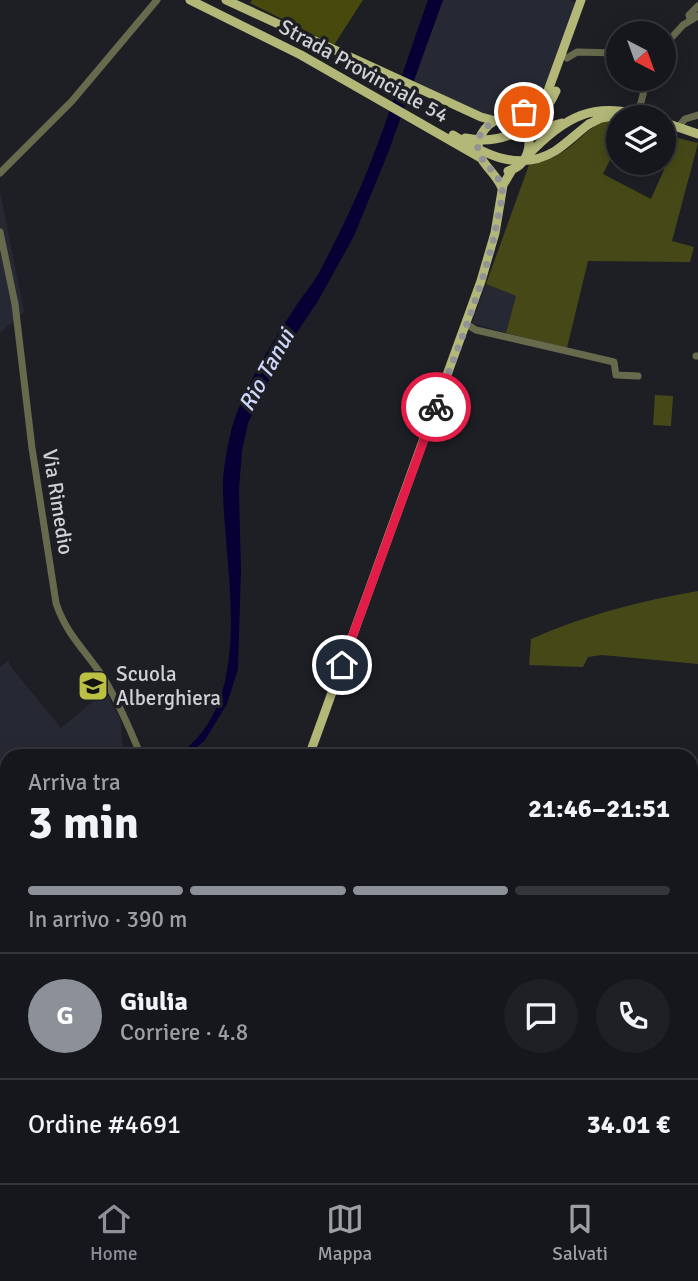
<!DOCTYPE html>
<html lang="it">
<head>
<meta charset="utf-8">
<style>
  body { margin:0; font-family:Signika,sans-serif; background:#1f2025; color:#f1f3f6; height:100vh; display:flex; flex-direction:column; font-size:26px; white-space:nowrap }
  * { box-sizing:border-box; margin:0 }
  p { font-size:23px; color:#9e9fa3 }
  .icon { flex:none; width:38px; height:38px; fill:none; stroke:currentColor; stroke-width:2; stroke-linecap:round; stroke-linejoin:round }
  .map { position:relative; flex:1; overflow:hidden }
  .sheet { position:absolute; left:0px; top:749px; width:698px; height:434px; display:flex; flex-direction:column; background:#16171c; border-radius:21px 21px 0 0; box-shadow:0 4px 18px #0003,0 0 0 2px #35363b }
  .sheet>* { flex:none }
  .needle { width:46px; rotate:139deg }
  .buttons { position:absolute; left:606px; top:21px; display:grid; gap:14px }
  .buttons a { display:grid; place-items:center; width:70px; height:70px; border-radius:50%; background:#16171c; box-shadow:0 4px 18px #0003,0 0 0 2px #35363b; font-size:35px }
  .pin { position:absolute; display:grid; place-items:center; width:60px; height:60px; color:#fff; margin:-30px; border:4px solid #fff; border-radius:50%; box-shadow:0 2px 7px #0007 }
  .courier { position:absolute; display:grid; place-items:center; width:70px; height:70px; margin:-35px; border:5px solid #e11d48; border-radius:50%; background:#fff; color:#222; box-shadow:0 2px 9px #0007 }
  .overview em { font-style:normal; font-weight:700 }
  .overview div { display:flex; flex-direction:column-reverse }
  .overview { display:flex; align-items:center; justify-content:space-between; height:119px; padding:0 28px }
  h1 { font-size:46px; font-weight:700; line-height:52px }
  .bar { display:grid; grid-template-columns:repeat(4,1fr); gap:10px 7px; align-content:center; height:84px; padding:0 28px }
  .bar i { height:9px; border-radius:5px; background:#35363b }
  .bar .on { background:#8c9099 }
  .bar p { grid-column:span 4 }
  .line { display:flex; align-items:center; gap:18px; padding:0 28px; border-top:2px solid #35363b }
  .line div { flex:1 }
  .round { display:grid; place-items:center; flex:none; width:74px; height:74px; border-radius:37px; background:#1f2025 }
  .dock { display:flex; justify-content:space-around; align-items:center; height:98px; border-top:2px solid #35363b; background:#16171c; font-size:19px; color:#9e9fa3 }
  .dock a { display:grid; justify-items:center; gap:4px }
  .dock .on { color:#8c9099 }
  .map>svg:first-child { display:block }
  .built { fill:#262934 }
  .green { fill:#464917 }
  .forest { fill:#47490d }
  .water { fill:#070035 }
  .lines { fill:none; stroke-linecap:round; stroke-linejoin:round }
  .stream { stroke:#070035; stroke-width:2 }
  .minor { stroke:#686a4d; stroke-width:7 }
  .major { stroke:#b3b778; stroke-width:9 }
  .major-bridge { stroke:#b3b778; stroke-width:9 }
  .done { stroke:#929397; stroke-width:7; stroke-dasharray:0 12.6 }
  .route { stroke:#e11d48; stroke-width:9 }
  .labels { text-anchor:middle; stroke-width:7; stroke-linejoin:round; paint-order:stroke }
  .street-label { font-size:21px; fill:#d0d1d5; stroke:#1e1f25 }
  .poi-label { font-size:21px; fill:#d0d1d5; stroke:#1e1f25; text-anchor:start }
  .water-label { font-size:23px; font-style:italic; fill:#cdd5f9; stroke:#1e1f25 }
</style>
</head>
<body>
<div class="map">
<svg width="698" height="1183" viewBox="0 0 698 1183">
  <rect width="100%" height="100%" fill="#1e1f25"/>
  <path class="built" d="M443,0h127l6,3 -35,96 -20,12 -16,4 -16,1 -76,-34z
    M0,191l24,121 -24,21z
    M486,284l30,12 -10,37 -34,-10z
    M9,660l1,6 51,62 40,-33 6,-1 13,25 4,37h-117v42l-7,-9v-122z"/>
  <path class="green" d="M618,117v27l-15,30 48,25 27,-61 20,5 -26,98 22,6 -4,15 -102,-1 -21,87 -61,-15 10,-37 -30,-12 43,-119c11,-3 22,-6 32,-12 20,-12 32,-33 57,-36z
    M655,395l18,1 -2,30 -18,-1z
    M698,591v73l-96,-9 -14,2 -5,10 -54,-2 2,-26c54,-24 109,-38 167,-48z"/>
  <path class="forest" d="M252,0h111l-29,45 -84,-42z"/>
  <path class="water" d="M428,0h15l-55,153 -34,83 -36,65 -37,55 -33,67 -6,28 -3,38 2,80 -3,100 -11,35 -22,36 -18,16h-11c81,-52 49,-182 47,-263 -1,-18 3,-39 7,-57 8,-40 42,-93 64,-127 9,-15 22,-28 29,-44 16,-31 32,-63 45,-96 22,-55 40,-113 60,-169z"/>
  <g class="lines">
    <path class="stream" d="M691,930l7,-6
      M498,1183l5,-7"/>
    <path class="minor" d="M690,19l-1,-4 9,-9
      M663,47l20,-22 15,-9
      M567,58l10,-6 41,1
      M638,114l9,-35
      M678,127l7,-8 13,-4
      M0,173l72,-72 85,-101
      M0,232l15,72 17,144 24,155c10,31 29,47 47,74 15,24 27,52 38,79
      M466,324l10,6 138,32 2,13 22,1
      M696,356h2
      M691,923l7,-5
      M78,1176l2,7
      M104,1176l4,7
      M177,1183l11,-4
      M489,1183l5,-7"/>
    <path class="major" d="M190,0l111,55 180,103
      M226,0l255,117 15,4
      M510,118l30,-17
      M663,122l35,12
      M528,124l17,-25 36,-99
      M589,124l12,-6 19,-3
      M527,156c37,-39 66,-56 121,-39
      M508,171c21,-6 24,-26 19,-45
      M502,188c-5,-13 -16,-20 -22,-32 -3,-7 -2,-15 1,-21 16,-29 38,-9 60,-8 8,1 13,-2 21,-4
      M309,756l172,-475 14,-48 8,-48 9,-15
      M188,1176l1,7"/>
    <path class="major-bridge" d="M453,135c31,19 66,38 102,16 12,-8 22,-18 34,-27
      M465,138c38,8 75,-11 91,-47"/>
  </g>
  <g class="lines">
    <path class="done" d="M436,407c22,-62 50,-125 62,-190 1,-8 5,-19 4,-27 -1,-20 -31,-29 -23,-52 7,-20 29,-18 45,-26"/>
    <path class="route" d="M342,665l94,-258"/>
  </g>
  <defs>
    <g id="school-square" transform="scale(1.575)"><rect x="-9" y="-9" width="18" height="18" rx="4" fill="#bbc045" stroke="#1e1f25"/><path d="M0-5L7-2L0 1L-7-2ZM-4 1L0 2.5L4 1V4Q0 6-4 4Z" fill="#111"/></g>
  </defs>
  <g fill-rule="evenodd">
    <use href="#school-square" x="93" y="686"/>
  </g>
  <g class="labels">
    <g class="street-label">
      <text transform="translate(364 71) rotate(29)" y="7">Strada Provinciale 54</text>
      <text transform="translate(58 502) rotate(81)" y="7">Via Rimedio</text>
    </g>
    <g class="poi-label">
      <text x="116" y="681">Scuola<tspan x="116" dy="24">Alberghiera</tspan></text>
    </g>
    <g class="water-label">
      <text transform="translate(266 370) rotate(-61)" y="8">Rio Tanui</text>
    </g>
  </g>
</svg>
<div class="buttons">
<a><svg class="needle" viewBox="-14 -14 28 28"><path d="M0-13l5 13h-10z" fill="#e53935"/><path d="M0 13l5-13h-10z" fill="#9e9fa3"/></svg></a>
<a><svg class="icon" aria-label="layers" viewBox="0 0 24 24"><path d="M12 4l9 5-9 5-9-5zM3 14l9 5 9-5"/></svg></a>
</div>
<div class="pin" style="left:524px;top:112px;background:#ea580c"><svg class="icon" aria-label="bag" viewBox="0 0 24 24"><path d="M5 8h14l-1 12H6zM9 8a3 3 0 0 1 6 0"/></svg></div>
<div class="pin" style="left:342px;top:665px;background:#1f2937"><svg class="icon" aria-label="home" viewBox="0 0 24 24"><path d="M3 11l9-7 9 7M6 9v11h12V9"/></svg></div>
<div class="courier" style="left:436px;top:407px"><svg class="icon" aria-label="bike" viewBox="0 0 24 24"><circle cx="6" cy="16" r="4"/><circle cx="18" cy="16" r="4"/><path d="M6 16l4-8h5l3 8M10 8l3 8H6M13 5h3"/></svg></div>
<section class="sheet">
<div class="overview"><div><h1>3 min</h1><p>Arriva tra</p></div><em>21:46–21:51</em></div>
<div class="bar"><i class="on"></i><i class="on"></i><i class="on"></i><i></i><p>In arrivo · 390 m</p></div>
<div class="line" style="height:126px"><b class="round" style="background:#8c9099;color:#fff">G</b><div><b>Giulia</b><p>Corriere · 4.8</p></div><a class="round"><svg class="icon" aria-label="chat" viewBox="0 0 24 24"><path d="M4 5h16v11H9l-5 4z"/></svg></a><a class="round"><svg class="icon" aria-label="phone" viewBox="0 0 24 24"><path d="M5 4h4l2 5-3 2q2 4 5 5l2-3 5 2v4C11 20 4 13 5 4z"/></svg></a></div>
<div class="line" style="height:91px"><div>Ordine #4691</div><b>34.01 €</b></div>
</section>
</div>
<nav class="dock">
<a class="on"><svg class="icon" aria-label="home" viewBox="0 0 24 24"><path d="M3 11l9-7 9 7M6 9v11h12V9"/></svg>Home</a>
<a><svg class="icon" aria-label="map" viewBox="0 0 24 24"><path d="M3 6l6-2 6 2 6-2v14l-6 2-6-2-6 2zM9 4v14M15 6v14"/></svg>Mappa</a>
<a><svg class="icon" aria-label="saved" viewBox="0 0 24 24"><path d="M7 4h10v16l-5-4-5 4z"/></svg>Salvati</a>
</nav>
</body>
</html>
